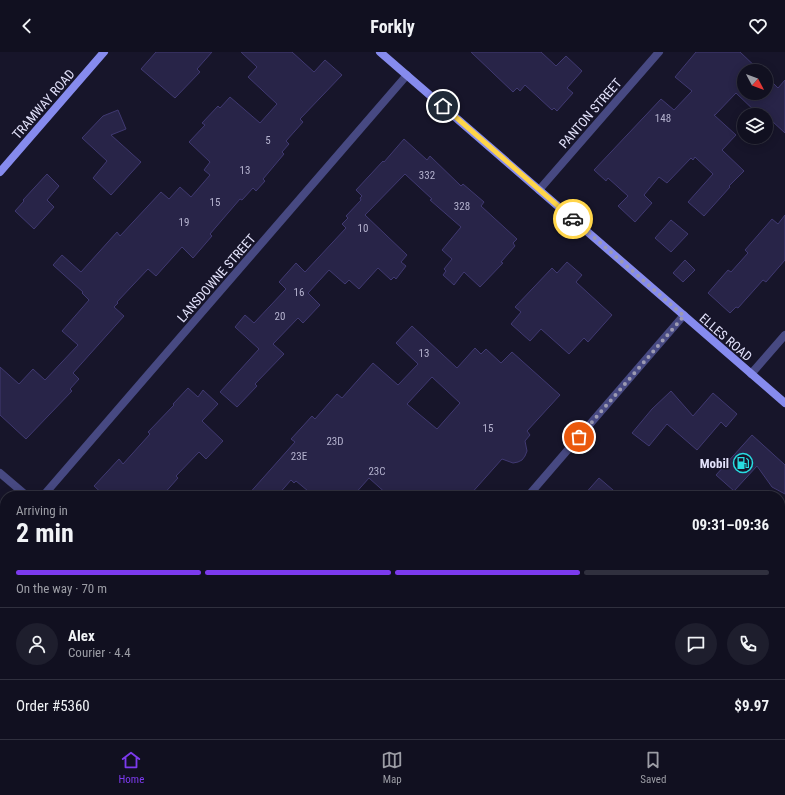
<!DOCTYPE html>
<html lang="en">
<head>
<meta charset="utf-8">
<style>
  body { margin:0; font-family:"Roboto Condensed",sans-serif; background:#1e1e2d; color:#f1f3f6; height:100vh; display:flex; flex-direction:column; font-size:15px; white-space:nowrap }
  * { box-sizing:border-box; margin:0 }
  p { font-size:13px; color:#9c9da5 }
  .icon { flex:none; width:22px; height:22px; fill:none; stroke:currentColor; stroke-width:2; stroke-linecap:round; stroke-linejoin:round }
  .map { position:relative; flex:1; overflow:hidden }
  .side { position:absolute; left:0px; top:439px; width:785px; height:248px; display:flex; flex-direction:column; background:#111020; border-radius:16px 16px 0 0; box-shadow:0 2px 10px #0003,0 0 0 1px #30303e }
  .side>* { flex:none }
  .needle { width:26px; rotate:131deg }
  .tools { position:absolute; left:737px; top:12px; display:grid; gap:8px }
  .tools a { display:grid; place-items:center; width:36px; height:36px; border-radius:50%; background:#111020; box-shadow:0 2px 10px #0003,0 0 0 1px #30303e; font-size:20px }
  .pin { position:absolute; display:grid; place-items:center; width:34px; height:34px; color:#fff; margin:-17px; border:2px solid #fff; border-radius:50%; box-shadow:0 1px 4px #0007 }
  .courier { position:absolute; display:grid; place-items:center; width:40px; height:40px; margin:-20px; border:3px solid #ffd54a; border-radius:50%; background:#fff; color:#222; box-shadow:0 1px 5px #0007 }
  .headline em { font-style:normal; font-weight:700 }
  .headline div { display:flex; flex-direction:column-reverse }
  .headline { display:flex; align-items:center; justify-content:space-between; height:68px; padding:0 16px }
  h1 { font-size:26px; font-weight:700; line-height:30px }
  .bar { display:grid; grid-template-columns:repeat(4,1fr); gap:6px 4px; align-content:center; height:48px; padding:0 16px }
  .bar i { height:5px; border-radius:3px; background:#30303e }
  .bar .active { background:#7c3aed }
  .bar p { grid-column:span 4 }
  .line { display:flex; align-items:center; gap:10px; padding:0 16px; border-top:1px solid #30303e }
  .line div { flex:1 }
  .round { display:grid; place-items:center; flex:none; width:42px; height:42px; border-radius:21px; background:#1e1e2d }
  header { display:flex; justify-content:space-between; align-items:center; height:52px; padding:0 16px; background:#111020; font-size:18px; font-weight:700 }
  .tab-bar { display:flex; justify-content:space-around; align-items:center; height:56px; border-top:1px solid #30303e; background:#111020; font-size:11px; color:#9c9da5 }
  .tab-bar a { display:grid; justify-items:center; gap:2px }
  .tab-bar .active { color:#7c3aed }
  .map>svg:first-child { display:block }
  .building { fill:#282448; stroke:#403971; fill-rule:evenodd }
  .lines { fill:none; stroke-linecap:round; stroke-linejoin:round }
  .street { stroke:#474982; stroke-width:8 }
  .secondary { stroke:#868bee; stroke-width:8 }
  .done { stroke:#9c9ab2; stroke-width:4; stroke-dasharray:0 7.2 }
  .route { stroke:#ffd54a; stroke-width:5 }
  .labels { text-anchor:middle; stroke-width:3; stroke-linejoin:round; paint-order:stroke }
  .number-label { font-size:11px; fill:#b4b2ce }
  .street-label { font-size:13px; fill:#e3e2fb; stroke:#17152a }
  .poi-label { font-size:13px; font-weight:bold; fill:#e3e2fb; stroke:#17152a; text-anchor:end }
</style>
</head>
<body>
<header><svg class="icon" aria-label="back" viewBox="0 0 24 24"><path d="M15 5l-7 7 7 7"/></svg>Forkly<svg class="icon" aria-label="heart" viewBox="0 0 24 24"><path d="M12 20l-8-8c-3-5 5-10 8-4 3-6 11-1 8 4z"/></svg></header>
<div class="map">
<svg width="785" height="687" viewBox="0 0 785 687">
  <rect width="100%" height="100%" fill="#17152a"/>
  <path class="building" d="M156,0h56l-15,17 3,3 -25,26 -34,-29z
    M241,0h51l22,20 11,-12 17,15 -42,44 3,3 -17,19 3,3 -7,8 2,2 -21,25 2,2 -9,10 -3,-3 -11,12 -2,-1 -30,35 2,2 -19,22 -11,-11 -26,29 -8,-7 -31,33 1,1 -4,4 10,9 -51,57 6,6 -9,10 2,2 -46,48 -26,-24v-48l19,17 14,-15 12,11 33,-35 -16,-14 27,-31 -7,-7 1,-1 -30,-27 9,-10 19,17 36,-40 3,4 41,-44 8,7 11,-12 11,10 19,-22 -6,-5 6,-8 -21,-20 16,-17 -3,-2 16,-17 2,2 10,-11 30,26 17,-19 -29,-27 9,-10z
    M471,0h70l15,14 10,-10 16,15 -15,17 6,5 -16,18 -3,-3 -2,2 -27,-25 -5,6 -3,-3 -4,4z
    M696,0h44l20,19h-16v22h22v-17l12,12 7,-8v53l-12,-11 -7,7v-14h-7l-23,-22 -21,22h-1l22,20 -14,15 22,21 -15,15 1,1 -26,29 -16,-14 25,-28 -18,-17 -2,3 -2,-2 -24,25 -8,-6 -15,18 8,8 -17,19 -17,-16 10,-10 -20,-18 -2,3 -12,-11 67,-71 13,11 18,-19 -17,-14z
    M118,58l8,19 -15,6 30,27 -30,33 -18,-17 14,-17 -25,-23 21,-22z
    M404,87l23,21 3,-4 31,30 2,-2 21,18 -3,4 36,33 -4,4 2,3 -14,16 2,1 -23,24 -16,-15 -10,13 -11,-10 3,-4 -2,-2 8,-10 -10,-9 19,-23 -31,-27 2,-1 -27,-25 -40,41 42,40 -6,7 5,4 -10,13 -2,-2 -3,3 -13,-12 -19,21 -10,-9 -4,4 -16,-14 -21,23 12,12 -17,18 -5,-5 -25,26 11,10 -29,30 2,2 -20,21 -17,-15 39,-43 -24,-22 10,-12 9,8 32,-34 -7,-7 17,-19 9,9 41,-44 -4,-4 6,-6 -2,-2 15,-16 -1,-2 2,-2 -6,-6 27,-29 1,1z
    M47,122l12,12 -12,14 7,7 -20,22 -19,-18 9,-10 -1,-1z
    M785,163v45l-19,22 -3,-2 -25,28 -2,-1 -6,6 -22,-20 20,-23 3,2 17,-19 -3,-3 27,-31 6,5z
    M671,168l17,14 -17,18 -16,-14z
    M685,208l10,10 -12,12 -10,-9z
    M567,210l15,13 -6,7 36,33 -24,27 -4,-4 -15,16 -28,-25 -11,12 -19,-17 10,-12 -6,-5 37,-39 5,5z
    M412,274l45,42 18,-20 6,6 5,-5 15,14 11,-11 48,43 -33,36 3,4 -5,6 2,10 -2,5 -3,4 -4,2 -5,1 -11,-4 -33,37h-80l-20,-18 -16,18h-39l-18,-15 -2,2 -3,-3 -14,16h-30l48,-54 -4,-3 21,-23 3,3 22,-25 5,4 31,-35 25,22 20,-21 -22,-21zM432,325l28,26 -23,26 -30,-25z
    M188,336l10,9 5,-7 15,14 -16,17 21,20 -17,18 -7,-7 -23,24 2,2 -16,18h-57l-11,-10 25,-27 4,5 27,-30 -2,-2 26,-27 -1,-1z
    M671,339l22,25 20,-23 24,21 -11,13 -5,-5 -24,28 -30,-26 -18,22 -17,-13 20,-24z
    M752,383l33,30v29l-13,-7 -15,-21 -23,25 -18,-16z
    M599,426l21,18h-37z"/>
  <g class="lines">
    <path class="street" d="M539,138l120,-138
      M751,322l34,-39
      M0,421l27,23
      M43,444l364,-421
      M528,444l156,-181
      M301,682l6,5
      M694,682l6,5
      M316,687l5,-5"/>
    <path class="secondary" d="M380,0l405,351
      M0,120l104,-120"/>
  </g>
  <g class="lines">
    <path class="done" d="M573,167l111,97 -105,121"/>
    <path class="route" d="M443,54l130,113"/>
  </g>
  <defs>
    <g id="fuel-ring" transform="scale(1)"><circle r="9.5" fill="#17152a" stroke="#28dce1" stroke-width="1.5"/><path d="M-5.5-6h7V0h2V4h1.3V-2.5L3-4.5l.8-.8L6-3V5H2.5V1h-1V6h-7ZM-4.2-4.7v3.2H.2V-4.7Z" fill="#28dce1"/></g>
  </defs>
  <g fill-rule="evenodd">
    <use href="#fuel-ring" x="743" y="411"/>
  </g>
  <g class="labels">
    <g class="number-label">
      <text x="663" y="70">148</text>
      <text x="268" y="92">5</text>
      <text x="245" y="122">13</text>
      <text x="427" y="127">332</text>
      <text x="215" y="154">15</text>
      <text x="462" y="158">328</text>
      <text x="184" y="174">19</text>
      <text x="363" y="180">10</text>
      <text x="299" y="244">16</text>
      <text x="280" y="268">20</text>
      <text x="424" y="305">13</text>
      <text x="488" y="380">15</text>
      <text x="335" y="393">23D</text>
      <text x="299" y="408">23E</text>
      <text x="377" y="423">23C</text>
    </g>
    <g class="street-label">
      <text transform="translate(43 52) rotate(-49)" y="5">TRAMWAY ROAD</text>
      <text transform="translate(590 61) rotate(-49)" y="5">PANTON STREET</text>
      <text transform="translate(216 226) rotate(-49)" y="5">LANSDOWNE STREET</text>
      <text transform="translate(726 285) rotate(41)" y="5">ELLES ROAD</text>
    </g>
    <g class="poi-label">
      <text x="729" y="416">Mobil</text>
    </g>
  </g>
</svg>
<div class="tools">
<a><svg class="needle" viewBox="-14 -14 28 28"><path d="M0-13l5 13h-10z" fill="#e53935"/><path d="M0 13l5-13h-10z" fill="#9c9da5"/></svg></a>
<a><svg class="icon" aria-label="layers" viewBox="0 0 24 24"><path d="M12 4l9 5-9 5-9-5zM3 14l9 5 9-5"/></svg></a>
</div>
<div class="pin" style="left:579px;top:385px;background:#ea580c"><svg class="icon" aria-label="bag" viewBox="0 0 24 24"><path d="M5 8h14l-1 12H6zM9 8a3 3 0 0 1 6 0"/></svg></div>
<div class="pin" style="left:443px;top:54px;background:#1f2937"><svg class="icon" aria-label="home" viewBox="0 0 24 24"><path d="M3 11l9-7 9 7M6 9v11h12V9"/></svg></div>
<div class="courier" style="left:573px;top:167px"><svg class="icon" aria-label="car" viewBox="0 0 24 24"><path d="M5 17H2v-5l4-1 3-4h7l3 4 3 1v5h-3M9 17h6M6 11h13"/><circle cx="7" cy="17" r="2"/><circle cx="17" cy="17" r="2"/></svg></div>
<section class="side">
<div class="headline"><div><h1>2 min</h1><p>Arriving in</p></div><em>09:31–09:36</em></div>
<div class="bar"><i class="active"></i><i class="active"></i><i class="active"></i><i></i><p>On the way · 70 m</p></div>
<div class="line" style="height:72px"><a class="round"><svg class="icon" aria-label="person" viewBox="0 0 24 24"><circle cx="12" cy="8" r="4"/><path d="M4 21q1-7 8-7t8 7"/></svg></a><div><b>Alex</b><p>Courier · 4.4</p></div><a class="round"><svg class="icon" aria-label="chat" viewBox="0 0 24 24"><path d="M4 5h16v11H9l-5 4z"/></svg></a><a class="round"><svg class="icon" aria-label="phone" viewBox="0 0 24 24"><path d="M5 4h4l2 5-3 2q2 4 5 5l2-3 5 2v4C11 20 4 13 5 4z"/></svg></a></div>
<div class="line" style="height:52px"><div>Order #5360</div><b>$9.97</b></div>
</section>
</div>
<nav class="tab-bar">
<a class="active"><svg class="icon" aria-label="home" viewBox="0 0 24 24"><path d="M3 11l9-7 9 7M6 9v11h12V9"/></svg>Home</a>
<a><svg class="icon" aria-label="map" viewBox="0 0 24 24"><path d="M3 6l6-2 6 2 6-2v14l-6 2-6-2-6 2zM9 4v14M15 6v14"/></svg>Map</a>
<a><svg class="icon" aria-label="saved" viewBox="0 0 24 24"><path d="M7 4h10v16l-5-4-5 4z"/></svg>Saved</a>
</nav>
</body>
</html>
